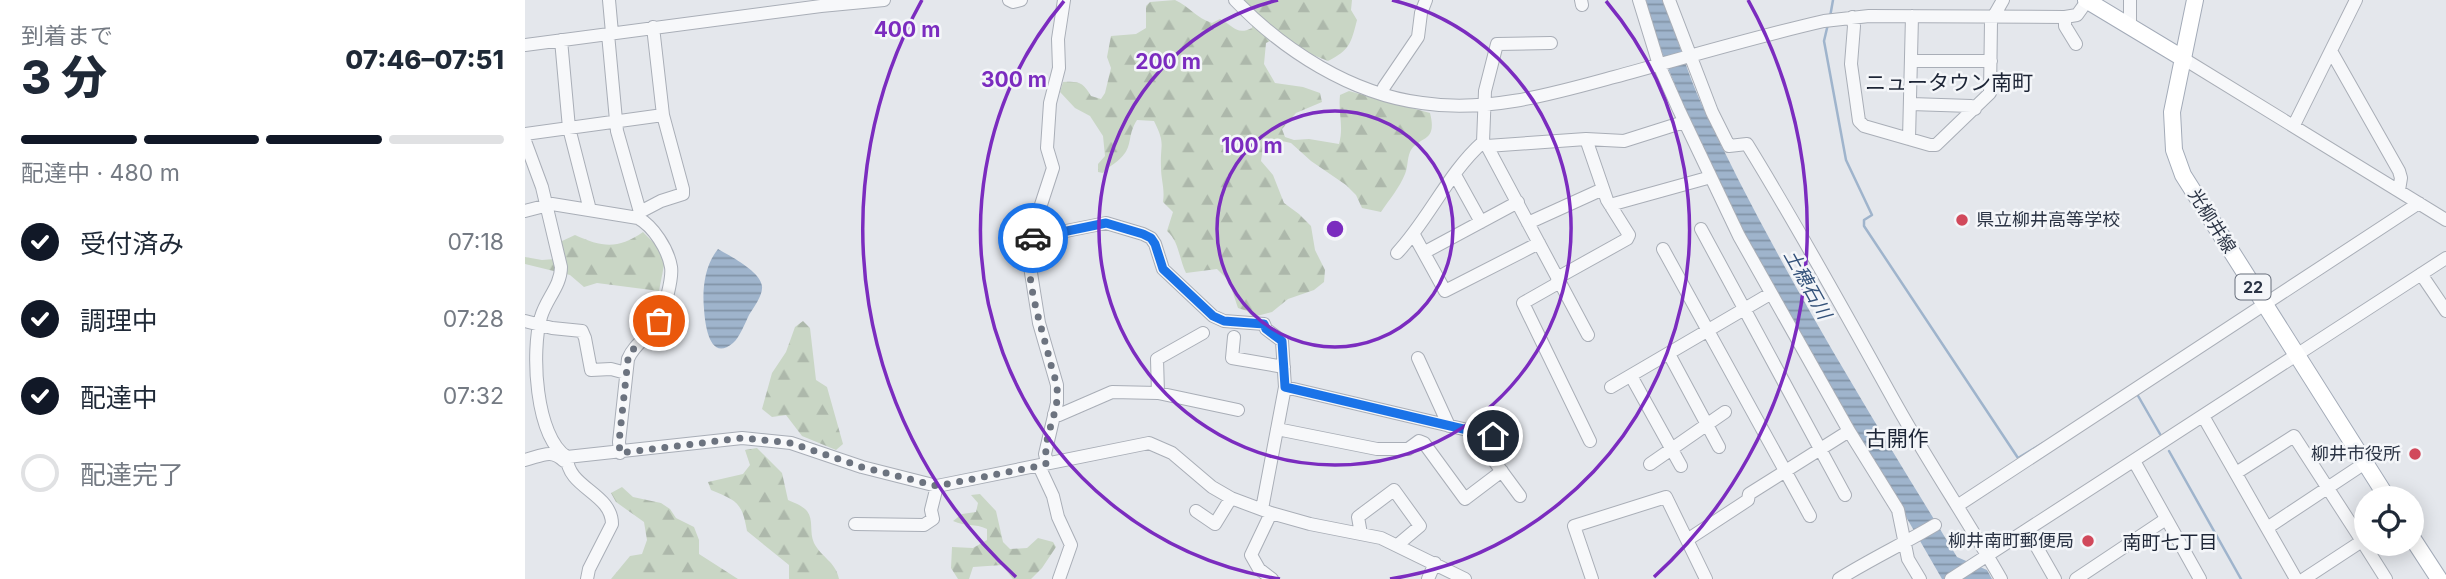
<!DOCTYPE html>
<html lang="ja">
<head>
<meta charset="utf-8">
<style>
  body { margin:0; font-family:Inter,"Noto Sans JP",sans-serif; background:#f6f6f7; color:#1f2937; height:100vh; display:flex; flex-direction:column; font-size:26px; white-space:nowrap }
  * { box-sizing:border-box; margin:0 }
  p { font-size:23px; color:#747a83 }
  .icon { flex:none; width:38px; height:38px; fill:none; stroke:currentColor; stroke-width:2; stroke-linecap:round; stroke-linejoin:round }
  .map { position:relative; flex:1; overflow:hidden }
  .drawer { display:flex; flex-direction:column; background:#fff; width:525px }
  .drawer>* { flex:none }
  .controls { position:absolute; left:1829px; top:486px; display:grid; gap:14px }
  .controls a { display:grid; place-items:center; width:70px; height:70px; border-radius:50%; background:#fff; box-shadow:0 4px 18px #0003; font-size:35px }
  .pin { position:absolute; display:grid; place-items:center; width:60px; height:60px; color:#fff; margin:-30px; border:4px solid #fff; border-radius:50%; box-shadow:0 2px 7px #0007 }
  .courier { position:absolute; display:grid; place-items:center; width:70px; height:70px; margin:-35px; border:5px solid #1a73e8; border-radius:50%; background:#fff; color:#222; box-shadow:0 2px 9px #0007 }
  .head em { font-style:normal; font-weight:800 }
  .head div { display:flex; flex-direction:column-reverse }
  .head { display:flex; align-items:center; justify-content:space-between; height:119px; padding:0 21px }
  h1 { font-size:46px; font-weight:800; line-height:52px }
  .bar { display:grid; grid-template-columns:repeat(4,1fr); gap:10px 7px; align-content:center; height:84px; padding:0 21px }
  .bar i { height:9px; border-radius:5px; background:#e0e1e3 }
  .bar .active { background:#111827 }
  .bar p { grid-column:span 4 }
  ol { padding:0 21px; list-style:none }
  li { display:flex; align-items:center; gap:21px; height:77px }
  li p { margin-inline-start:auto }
  li .icon { padding:7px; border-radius:50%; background:#111827; color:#fff; stroke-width:4 }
  li:last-child { color:#747a83 }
  li i { width:38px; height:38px; border:4px solid #e0e1e3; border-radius:50% }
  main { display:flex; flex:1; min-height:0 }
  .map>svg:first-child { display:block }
  .forest { fill:url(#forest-firs) }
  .water { fill:url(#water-rules) }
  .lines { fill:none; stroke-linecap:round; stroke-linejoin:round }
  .stream { stroke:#9fb4cc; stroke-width:2.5 }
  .minor-casing { stroke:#a9aeb7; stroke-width:14 }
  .major-casing { stroke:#a3abb8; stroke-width:18 }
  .minor { stroke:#f7f8fa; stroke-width:12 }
  .major { stroke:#fff; stroke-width:16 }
  .done { stroke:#6c737f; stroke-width:7; stroke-dasharray:0 12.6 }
  .route { stroke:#1a73e8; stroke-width:9 }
  .ring { fill:none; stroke:#7b2cbf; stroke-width:3.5 }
  .poi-dot { fill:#d1495b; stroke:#f4f6f9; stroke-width:2.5 }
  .labels { text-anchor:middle; stroke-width:5; stroke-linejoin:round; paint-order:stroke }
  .shield { fill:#f4f6f9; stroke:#676e7b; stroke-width:2 }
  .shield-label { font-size:16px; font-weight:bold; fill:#2b3445 }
  .poi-label { font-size:18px; fill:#2b3445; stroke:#f4f6f9; text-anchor:end }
  .street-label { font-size:18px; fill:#2b3445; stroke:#f4f6f9 }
  .water-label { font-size:19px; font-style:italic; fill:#34527a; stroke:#f4f6f9 }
  .neighbourhood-label { font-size:19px; fill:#1d2536; stroke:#f4f6f9 }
  .quarter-label { font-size:21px; fill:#1d2536; stroke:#f4f6f9 }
  .centre { fill:#7b2cbf; stroke:#f4f6f9; stroke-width:3.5 }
  .ring-label { font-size:21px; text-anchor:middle; font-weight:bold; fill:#7b2cbf; stroke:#f4f6f9; stroke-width:5; stroke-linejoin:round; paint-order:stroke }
</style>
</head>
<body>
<main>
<section class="drawer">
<div class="head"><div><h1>3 分</h1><p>到着まで</p></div><em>07:46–07:51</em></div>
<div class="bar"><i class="active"></i><i class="active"></i><i class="active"></i><i></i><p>配達中 · 480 m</p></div>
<ol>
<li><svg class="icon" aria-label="check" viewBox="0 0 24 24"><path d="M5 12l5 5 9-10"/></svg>受付済み<p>07:18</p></li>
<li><svg class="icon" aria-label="check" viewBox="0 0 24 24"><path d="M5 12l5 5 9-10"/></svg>調理中<p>07:28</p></li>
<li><svg class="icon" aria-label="check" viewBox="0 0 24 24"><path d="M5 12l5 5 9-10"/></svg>配達中<p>07:32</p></li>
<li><i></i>配達完了</li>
</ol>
</section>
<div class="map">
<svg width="1921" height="579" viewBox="0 0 1921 579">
  <defs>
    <pattern id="forest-firs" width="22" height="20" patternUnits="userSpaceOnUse" patternTransform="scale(1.75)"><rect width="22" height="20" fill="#c9d6c5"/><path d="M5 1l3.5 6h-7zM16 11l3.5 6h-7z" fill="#adb8ab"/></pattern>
    <pattern id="water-rules" width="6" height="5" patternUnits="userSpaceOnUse" patternTransform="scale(1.75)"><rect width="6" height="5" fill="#9fb4cc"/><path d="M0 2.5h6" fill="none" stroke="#8293a7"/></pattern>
  </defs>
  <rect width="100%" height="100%" fill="#e4e7ec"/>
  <path class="forest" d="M650,0c15,7 21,18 37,23l8,-4c13,6 16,17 32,9l2,-18 -10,-10h108l-1,10 6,10c-6,23 -7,30 -29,41l-20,-8 -28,-17 -14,7 -2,21 11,19 28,4 17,6 2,9 -26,11 -14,16 3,8 9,3 15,-1 30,5c5,-17 -1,-31 1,-49l9,-4 81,22c8,31 -12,22 -20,39 -3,7 -2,15 -5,22 -5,13 -16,26 -24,38l-19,-4 -6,-13 -10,-10 -35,-24 -20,-18 -14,-3 -14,8 -2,13 12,14 11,28 15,11 12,12 4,24 10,20 -1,12 -10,8 -26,9 -16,13 -19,5 -6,-6 -9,-3 -9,-27 -12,-12 -31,4c-7,-14 -7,-32 -19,-42l6,-19 -10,-10c2,-13 -2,-22 -2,-35 -1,-24 5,-22 -7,-46l-17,-1c-9,14 -5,23 -12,33 -6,9 -15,12 -22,20l-5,-1v-8l7,-8 -2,-20 -13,-20 -15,-8 -15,-16 3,-10c16,-1 20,0 28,14l10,3 4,-6 6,-25 -4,-11 4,-21 25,-2 10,-6v-22l4,-4z
    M118,232l13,13 9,15 -6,31 -62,-8 -13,4 -14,-12 -45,-11v-7l17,3 13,-1 7,-9v-9l13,-6c27,12 42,15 68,-3z
    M278,321l7,7 6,52 11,7 16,57 -7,6 -34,-14 -16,-21 -14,2 -10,-8 10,-36 14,-21 9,-25z
    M232,448l25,25 6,27c6,3 14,5 19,11 7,9 2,21 7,32 7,14 22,19 25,36h-50v-14l-42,-34c-5,-29 -10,-30 -36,-41l-3,-8 35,-8 7,-9 -5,-15z
    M97,487l11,10 28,6 9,6 6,9 18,9 5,13v14l39,25h-127l19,-23 12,-2 5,-14 -3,-18 -28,-20 -5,-9z
    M455,494l16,17 7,31 7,7 17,-1 11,-10 15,4 3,5 -14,21 -11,11h-18l-11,-14 -29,2 -4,12h-11l-7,-11 1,-21 21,1 14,-8v-11c-12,-6 -21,-2 -34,-8l9,-7 14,-2 2,-9 -7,-8z"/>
  <path class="water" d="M1118,0h20c14,34 23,71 39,105 73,157 165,304 255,452l30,13 5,9h-50c-108,-189 -229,-372 -299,-579z
    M193,249c12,7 42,22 44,37 1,9 -8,21 -13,29 -4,8 -9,22 -16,28 -24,20 -28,-20 -29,-34 -2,-21 1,-44 14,-60z"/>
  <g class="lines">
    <path class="stream" d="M1305,17l3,-17
      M1303,24l-4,17 22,119 26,55 -8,5v6l154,232 25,-15
      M1612,394l23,40
      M1644,451l72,128"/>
    <g class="minor-casing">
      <path id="minor" d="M84,0l3,33
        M484,0l4,2 8,-2
        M710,0c48,50 116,94 187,103 65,10 130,-9 192,-26 70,-19 140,-40 210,-56l45,-5 196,1 12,-2 10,-14
        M1056,0l1,5
        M1114,0l20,65 20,45 60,126 110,195 49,79 10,49 12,20
        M1144,0l43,112 17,34 18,-2c53,86 101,174 150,262 33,59 71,115 104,173
        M1605,0v28
        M1327,17l2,9 -3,38 8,57 5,5 66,19h6l54,-52 1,-72 12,-21
        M1540,17v9l11,18
        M83,34l9,97 23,81
        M36,40l8,88 21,82
        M0,45l296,-39 63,-6
        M1806,51l68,120 2,7 -2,12
        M1659,59l262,161
        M1387,61h79
        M857,94l2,-7 34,-50 3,-24 5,-13
        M1386,104l60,2 4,3
        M1769,125l62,-125
        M0,134l138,-19
        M1061,139l38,2 60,-19
        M1384,139l3,-123
        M0,141l17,46 19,80c0,19 -15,32 -20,50 -10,33 -6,120 26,140l175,-19 49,5 71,24 75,19 212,-43 23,10 40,34 19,11 40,15 39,11 71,14 84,41
        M958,142l4,4 101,189
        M962,146l99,-7 21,61 22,35 -2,4 -70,39
        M930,175l26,47
        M1085,205l101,-28
        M0,211l27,-7 86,14c15,8 30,31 33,49 2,11 -7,44 -12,54 -8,15 -24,21 -31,38l-9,83 1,11
        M113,218l2,-6 21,-11 22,-7v-5l-20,-74 -10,-88
        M1003,223l75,-34
        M1176,229l144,266
        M889,235l31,56 94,-48
        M506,238l75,-15 37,11 8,4 4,6 8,25 50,47 11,5 40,3 2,5 16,12 3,46 -23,122
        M1138,249l147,267
        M900,252l93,-50
        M872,253c32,-34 51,-80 86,-111l2,-51 12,-47 54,-1
        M1896,274l25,37
        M1035,282l-37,21 67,138
        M0,321l27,7 30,3 3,7 6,32 20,-1 15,4
        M709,337l-2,21 52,9
        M1144,354l50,93
        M893,358l31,68
        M1106,376l50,90
        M760,387l208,49
        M1086,387l159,-93
        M633,393l-1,-34 46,-26
        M529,414l5,1 53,-23 46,1 80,17
        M1678,416l93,163
        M752,429l100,20h31l11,-8 5,2 41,56 37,-28
        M42,457c0,31 45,36 45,67l-23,45 -2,10
        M967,458l28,38
        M0,460c16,-4 26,-12 39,1
        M1609,461l66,118
        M522,463l-2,-9 12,-51v-18l-18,-62 -11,-69 7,-31 18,-55 -6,-20 3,-45 9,-35 -1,-29 6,-39
        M1125,464l75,-52
        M514,466l14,30 5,21 13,28 -12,34
        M1711,473l58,-37 68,105 -58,38
        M1432,506l462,-303
        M671,511l19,13 16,-26
        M746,513l-20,42 8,14 13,10
        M330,524l69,1 9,-6 -2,-9 6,-24
        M1742,528l98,-65
        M1502,530l28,49
        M836,534l-3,-17 36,-27 26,36 -19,16 -2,4
        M1837,541l24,38
        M903,579l7,-16
        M1067,579l-18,-53 92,-29 21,43
        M1181,579l-19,-39 61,-40 1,-6 100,-63
        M1314,579c32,-20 64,-35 96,-54
        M1426,579l495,-321
        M1551,579l90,-60"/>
    </g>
    <g class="major-casing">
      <path id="major" d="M1561,0l98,59
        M1670,0l-23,112 2,38 9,25 205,324
        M1886,536l28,43"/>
    </g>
    <use href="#minor" class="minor"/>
    <use href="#major" class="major"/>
  </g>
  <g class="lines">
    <path class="done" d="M134,321c-10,14 -25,22 -31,38l-9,83 1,11 122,-15 49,5 71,24 75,19 102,-20 8,-3c-6,-26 13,-49 10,-75 -1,-9 -5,-18 -7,-27 -9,-37 -27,-85 -19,-123h2"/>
    <path class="route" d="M508,238l73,-15 37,11 8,4 4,6 8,25 50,47 11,5 40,3 2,5 16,12 3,46 208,49"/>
  </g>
  <g class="ring">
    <circle cx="810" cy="229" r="118"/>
    <path d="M867 0A236 236 0 1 1 753 0"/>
    <path d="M755 579A354 354 0 0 1 539 1M1081 1A354 354 0 0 1 865 579"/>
    <path d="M491 577A472 472 0 0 1 397 0M1223 0A472 472 0 0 1 1129 577"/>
  </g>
  <g class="poi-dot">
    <circle cx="1437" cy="220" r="7"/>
    <circle cx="1890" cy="454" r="7"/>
    <circle cx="1563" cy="541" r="7"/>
  </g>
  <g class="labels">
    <rect class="shield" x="1710.5" y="274.5" width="35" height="25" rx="5"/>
    <g class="shield-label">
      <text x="1728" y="293">22</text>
    </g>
    <g class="poi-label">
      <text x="1451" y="226" text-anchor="start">県立柳井高等学校</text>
      <text x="1876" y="460">柳井市役所</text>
      <text x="1549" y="547">柳井南町郵便局</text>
    </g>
    <g class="street-label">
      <text transform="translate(1687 221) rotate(58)" y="6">光柳井線</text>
    </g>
    <g class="water-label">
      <text transform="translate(1283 284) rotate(61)" y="7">土穂石川</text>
    </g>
    <g class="neighbourhood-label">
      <text x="1645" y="549">南町七丁目</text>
    </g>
    <g class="quarter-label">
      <text x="1424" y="90">ニュータウン南町</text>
      <text x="1372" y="446">古開作</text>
    </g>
  </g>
  <circle cx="810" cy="229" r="10" class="centre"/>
  <g class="ring-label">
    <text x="382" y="37">400 m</text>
    <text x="643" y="69">200 m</text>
    <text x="489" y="87">300 m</text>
    <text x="727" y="153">100 m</text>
  </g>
</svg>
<div class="controls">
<a><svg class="icon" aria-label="locate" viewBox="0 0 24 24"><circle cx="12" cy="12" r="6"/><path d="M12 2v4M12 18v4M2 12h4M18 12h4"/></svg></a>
</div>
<div class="pin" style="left:134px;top:321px;background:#ea580c"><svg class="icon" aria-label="bag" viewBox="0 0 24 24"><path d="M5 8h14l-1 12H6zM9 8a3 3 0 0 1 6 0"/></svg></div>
<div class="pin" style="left:968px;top:436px;background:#1f2937"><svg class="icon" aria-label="home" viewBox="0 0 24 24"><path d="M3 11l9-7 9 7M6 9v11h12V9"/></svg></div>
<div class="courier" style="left:508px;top:238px"><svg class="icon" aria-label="car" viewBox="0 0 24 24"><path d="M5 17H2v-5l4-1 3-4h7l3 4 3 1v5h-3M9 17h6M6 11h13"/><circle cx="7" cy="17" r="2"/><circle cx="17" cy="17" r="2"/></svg></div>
</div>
</main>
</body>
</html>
